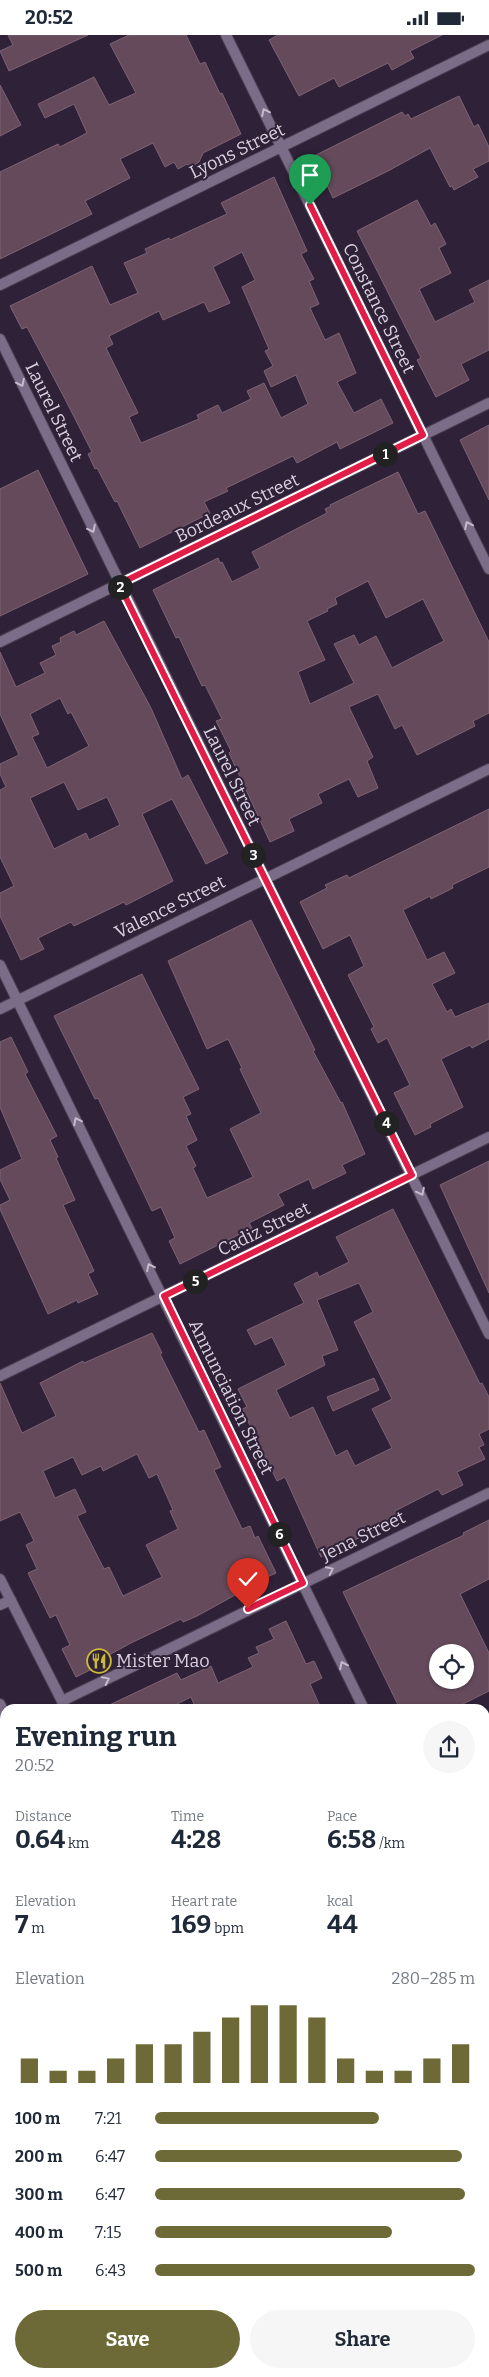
<!DOCTYPE html>
<html lang="en">
<head>
<meta charset="utf-8">
<style>
	body { margin:0; font-family:Bitter,serif; background:#f6f6f7; color:#1f2937; height:100vh; display:flex; flex-direction:column; font-size:19px; white-space:nowrap }
	* { box-sizing:border-box; margin:0 }
	p { font-size:16px; color:#747a83 }
	.icon { flex:none; width:28px; height:28px; fill:none; stroke:currentColor; stroke-width:2; stroke-linecap:round; stroke-linejoin:round }
	.map { position:relative; flex:1; overflow:hidden }
	.drawer { position:absolute; left:0px; top:1669px; width:490px; height:674px; display:flex; flex-direction:column; background:#fff; border-radius:15px 15px 0 0; box-shadow:0 1px 4px #0004 }
	.drawer>* { flex:none }
	.tools { position:absolute; left:429px; top:1609px; display:grid; gap:10px }
	.tools a { display:grid; place-items:center; width:45px; height:45px; border-radius:50%; background:#fff; box-shadow:0 1px 4px #0004; font-size:25px }
	.pin { position:absolute; display:grid; place-items:center; width:42px; height:42px; color:#fff; margin:-51px -21px; border-radius:50% 50% 50% 0; rotate:-45deg; box-shadow:0 0 5px #0007 }
	.pin .icon { rotate:45deg }
	.km { position:absolute; width:25px; height:25px; margin:-12px; border-radius:50%; background:#222; color:#fff; font-size:14px; line-height:25px; text-align:center }
	.round { display:grid; place-items:center; flex:none; width:52px; height:52px; border-radius:26px; background:#f6f6f7 }
	.summary { display:flex; align-items:center; justify-content:space-between; height:85px; padding:0 15px }
	h1 { font-size:28px; font-weight:700; line-height:38px }
	.stats { display:grid; grid-template-columns:repeat(3,1fr); gap:8px; height:85px; padding:5px 15px }
	.stats div { display:grid; align-content:center }
	.stats b { font-size:25px; font-weight:700 }
	.stats small { font-size:14px; font-weight:400 }
	.stats p { font-size:14px }
	.chart { height:140px; padding:10px 15px }
	.chart p { display:flex; justify-content:space-between }
	.chart svg { width:100%; height:90px; margin-top:5px; stroke:#6d6a37; stroke-width:6 }
	.primary-button { display:flex; gap:10px; margin-top:auto; padding:10px 15px }
	.primary-button a { flex:1; height:58px; border-radius:30px; background:#6d6a37; color:#fff; font-size:20px; font-weight:700; line-height:58px; text-align:center }
	.primary-button a+a { background:#f6f6f7; color:#1f2937 }
	ul { padding:0 15px; list-style:none; font-size:16px }
	li { display:grid; grid-template-columns:80px 60px 1fr; align-items:center; height:38px }
	li i { height:12px; border-radius:6px; background:#6d6a37 }
	.status { display:flex; justify-content:space-between; align-items:center; height:35px; padding:0 25px; background:#fff; direction:ltr }
	.status svg { height:14px; fill:currentColor }
	.map>svg:first-child { display:block }
	.building { fill:#644a5b; stroke:#7e6374; fill-rule:evenodd }
	.lines { fill:none; stroke-linecap:round; stroke-linejoin:round }
	.service-casing { stroke:#493e51; stroke-width:12 }
	.minor-casing { stroke:#493e51; stroke-width:12 }
	.tertiary-casing { stroke:#493e51; stroke-width:12 }
	.service { stroke:#7b6d87; stroke-width:10 }
	.minor { stroke:#7b6d87; stroke-width:10 }
	.tertiary { stroke:#7b6d87; stroke-width:10 }
	.rail { stroke:#a89fb0; stroke-width:4; stroke-dasharray:9 9; stroke-linecap:butt }
	.oneway { stroke:#c5bccd }
	.route-casing { stroke:#fff; stroke-width:10 }
	.route { stroke:#e11d48; stroke-width:6 }
	.labels { text-anchor:middle; dominant-baseline:central; stroke-width:4; stroke-linejoin:round; paint-order:stroke }
	.street-label { font-size:18px; fill:#d8d0df; stroke:#2f2238 }
	.poi-label { font-size:18px; fill:#d8d0df; stroke:#2f2238; text-anchor:start }
</style>
</head>
<body>
<div class="status"><b>20:52</b><svg viewBox="0 0 49 12"><path d="M0 12V9h3v3zM5 12V6h3v6zM10 12V3h3v9zM15 12V0h3v12zM26 1h20v11H26zM47 4h2v5h-2z"/></svg></div>
<div class="map">
<svg width="489" height="2342" viewBox="0 0 489 2342">
	<rect width="100%" height="100%" fill="#2f2238"/>
	<path class="building" d="M 8,0 L 88,0 L 9,36 L 0,16 L 13,10 Z
		M 129,0 L 186,0 L 200,29 L 205,27 L 220,59 L 222,58 L 241,99 L 203,118 L 199,127 L 191,132 L 187,129 L 178,134 L 174,127 L 165,132 L 153,108 L 120,124 L 130,143 L 85,166 L 92,179 L 0,224 L 0,137 L 58,109 L 60,112 L 87,98 L 74,69 L 45,83 L 38,69 L 94,42 L 109,70 L 136,58 L 110,9 Z
		M 278,0 L 442,0 L 410,16 L 414,23 L 392,35 L 388,28 L 339,52 L 334,43 L 299,61 L 269,5 Z
		M 0,50 L 21,90 L 0,101 Z
		M 459,61 L 474,92 L 478,89 L 489,112 L 489,126 L 473,134 L 478,142 L 454,155 L 452,151 L 450,152 L 430,113 L 388,136 L 333,163 L 325,146 L 322,148 L 310,123 L 402,77 L 405,81 L 408,79 L 411,84 Z
		M 274,142 L 307,216 L 301,219 L 314,244 L 309,246 L 319,269 L 310,273 L 325,305 L 339,298 L 356,338 L 337,347 L 354,378 L 381,364 L 393,388 L 340,414 L 337,407 L 297,428 L 293,421 L 226,453 L 228,456 L 204,467 L 210,478 L 140,513 L 117,466 L 115,467 L 97,433 L 95,434 L 88,419 L 92,417 L 65,364 L 27,292 L 22,294 L 10,271 L 92,231 L 110,270 L 138,258 L 124,228 L 147,218 L 145,214 L 169,203 L 170,205 L 227,179 L 221,168 ZM 242,217 L 255,245 L 242,252 L 269,314 L 265,316 L 273,331 L 264,336 L 271,352 L 296,340 L 308,369 L 281,383 L 264,348 L 247,356 L 251,364 L 222,378 L 218,370 L 197,380 L 199,384 L 141,408 L 129,382 L 138,378 L 106,313 L 113,309 L 109,301 L 159,276 L 163,285 L 204,267 L 209,277 L 230,268 L 213,232 Z
		M 417,165 L 431,191 L 435,188 L 446,209 L 439,213 L 451,238 L 419,254 L 435,287 L 475,267 L 469,255 L 489,245 L 489,315 L 461,329 L 469,345 L 436,362 L 417,325 L 421,323 L 357,196 Z
		M 489,390 L 489,465 L 460,405 Z
		M 38,435 L 88,539 L 0,581 L 0,454 Z
		M 398,437 L 418,479 L 425,476 L 489,607 L 489,678 L 473,686 L 475,691 L 417,720 L 402,690 L 395,694 L 378,659 L 349,672 L 373,722 L 367,726 L 378,753 L 358,762 L 349,744 L 318,759 L 322,768 L 289,784 L 294,796 L 270,807 L 229,718 L 231,716 L 216,686 L 222,684 L 205,650 L 202,651 L 179,602 L 176,603 L 153,555 L 218,523 L 220,528 L 222,527 L 232,547 L 260,533 L 252,517 L 327,478 L 325,474 L 331,471 L 330,470 ZM 368,546 L 386,583 L 423,564 L 444,606 L 392,633 L 376,601 L 359,610 L 354,600 L 334,609 L 354,648 L 310,669 L 298,637 L 325,625 L 307,586 L 328,576 L 327,574 L 337,569 L 335,563 Z
		M 104,586 L 151,673 L 182,744 L 188,740 L 228,818 L 206,829 L 172,764 L 142,779 L 173,846 L 126,870 L 124,867 L 74,891 L 71,887 L 38,903 L 44,914 L 21,925 L 0,881 L 0,858 L 14,851 L 0,822 L 0,755 L 6,752 L 0,739 L 0,729 L 19,720 L 0,679 L 0,617 L 16,652 L 45,638 L 40,628 L 56,620 L 52,611 L 61,607 L 60,603 L 74,596 L 76,600 ZM 60,663 L 68,679 L 71,677 L 89,711 L 47,733 L 32,702 L 39,699 L 30,679 ZM 64,747 L 78,775 L 107,762 L 120,790 L 89,805 L 86,798 L 54,814 L 30,763 Z
		M 489,774 L 489,832 L 452,850 L 453,853 L 431,864 L 430,861 L 403,875 L 427,925 L 444,917 L 455,938 L 432,949 L 447,977 L 451,974 L 455,982 L 489,968 L 489,1004 L 472,1013 L 470,1010 L 441,1024 L 463,1072 L 430,1089 L 431,1092 L 415,1100 L 394,1058 L 410,1050 L 387,1003 L 378,1008 L 371,994 L 374,992 L 348,940 L 364,931 L 350,900 L 323,914 L 300,867 L 327,853 L 325,850 L 347,840 L 349,843 Z
		M 251,885 L 315,1015 L 313,1016 L 341,1068 L 342,1067 L 365,1119 L 342,1130 L 346,1138 L 313,1154 L 309,1144 L 278,1159 L 284,1170 L 249,1188 L 252,1193 L 180,1229 L 169,1206 L 175,1203 L 161,1172 L 152,1176 L 98,1063 L 95,1064 L 54,981 L 142,939 L 199,1054 L 183,1062 L 191,1079 L 186,1081 L 197,1105 L 186,1111 L 196,1131 L 193,1133 L 207,1163 L 253,1142 L 230,1094 L 261,1078 L 240,1034 L 242,1033 L 228,1004 L 207,1014 L 168,926 Z
		M 11,1002 L 28,1037 L 25,1039 L 57,1101 L 50,1105 L 58,1122 L 56,1123 L 75,1165 L 63,1170 L 94,1236 L 88,1239 L 98,1259 L 78,1268 L 77,1265 L 48,1279 L 0,1174 L 0,1170 L 10,1165 L 0,1144 L 0,1135 L 22,1124 L 0,1072 L 0,1007 Z
		M 489,1126 L 489,1258 L 440,1150 Z
		M 393,1174 L 480,1349 L 482,1348 L 489,1362 L 489,1394 L 479,1399 L 484,1410 L 479,1412 L 485,1424 L 457,1437 L 463,1450 L 442,1460 L 438,1454 L 395,1476 L 398,1483 L 321,1522 L 285,1442 L 277,1446 L 242,1374 L 247,1372 L 238,1354 L 286,1330 L 272,1302 L 255,1310 L 247,1295 L 304,1268 L 294,1249 L 317,1237 L 319,1242 L 349,1227 L 336,1202 ZM 359,1248 L 373,1277 L 354,1287 L 392,1364 L 372,1374 L 392,1413 L 355,1431 L 347,1415 L 336,1421 L 313,1372 L 290,1383 L 276,1355 L 325,1330 L 322,1321 L 338,1315 L 317,1265 Z
		M 152,1298 L 162,1318 L 160,1319 L 199,1397 L 204,1395 L 221,1432 L 214,1435 L 242,1494 L 250,1491 L 255,1503 L 258,1501 L 276,1538 L 245,1552 L 246,1554 L 197,1581 L 183,1587 L 181,1584 L 131,1608 L 96,1627 L 98,1631 L 76,1642 L 62,1614 L 70,1610 L 56,1580 L 50,1583 L 28,1538 L 37,1534 L 26,1510 L 34,1506 L 20,1477 L 0,1486 L 0,1348 L 22,1398 L 56,1381 L 40,1348 L 83,1326 L 84,1328 ZM 137,1419 L 149,1443 L 157,1439 L 173,1475 L 170,1476 L 178,1494 L 146,1510 L 162,1542 L 123,1561 L 109,1532 L 104,1534 L 77,1481 L 86,1477 L 75,1454 L 55,1463 L 43,1436 L 73,1422 L 82,1440 L 101,1431 L 103,1436 Z
		M 374,1343 L 379,1355 L 333,1376 L 327,1362 Z
		M 489,1485 L 489,1544 L 460,1559 L 489,1618 L 489,1656 L 453,1674 L 400,1674 L 343,1557 L 464,1500 L 463,1498 ZM 438,1618 L 465,1618 L 465,1645 L 438,1645 Z
		M 286,1586 L 306,1629 L 314,1626 L 322,1643 L 310,1649 L 319,1669 L 308,1674 L 196,1674 L 191,1662 L 167,1674 L 101,1674 L 177,1638 L 181,1645 L 211,1631 L 218,1648 L 253,1632 L 248,1623 L 259,1618 L 256,1612 L 274,1604 L 269,1594 Z"/>
	<g class="lines">
		<g class="service-casing">
			<path id="service" d="M 0,1570 L 11,1565
				M 0,1669 L 5,1679
				M 0,1777 L 5,1787
				M 0,1842 L 5,1839
				M 0,1900 L 5,1910
				M 0,1995 L 5,1992
				M 0,2059 L 5,2057
				M 0,2150 L 5,2148
				M 0,2311 L 5,2319
				M 16,2338 L 19,2342"/>
		</g>
		<g class="minor-casing">
			<path id="minor" d="M 226,0 L 489,534
				M 0,250 L 489,10
				M 0,304 L 489,1299
				M 0,607 L 489,368
				M 0,930 L 364,1674
				M 0,974 L 489,734
				M 0,1341 L 489,1102
				M 62,1666 L 489,1458
				M 485,1919 L 489,1928
				M 485,2280 L 489,2278"/>
		</g>
		<g class="tertiary-casing">
			<path id="tertiary" d="M 0,1544 L 66,1674
				M 485,1828 L 489,1826
				M 485,1909 L 489,1907
				M 0,2066 L 5,2062
				M 0,2117 L 5,2120
				M 393,2338 L 395,2342"/>
		</g>
		<use href="#service" class="service"/>
		<use href="#minor" class="minor"/>
		<use href="#tertiary" class="tertiary"/>
		<path class="rail" d="M 0,2218 L 5,2226
			M 0,2240 L 5,2248
			M 54,2338 L 57,2342
			M 69,2338 L 71,2342"/>
	</g>
	<defs><path id="oneway-chevron" d="M-2-3.5L2.5 0L-2 3.5" fill="none" stroke-width="1.6" stroke-linecap="round" stroke-linejoin="round" transform="scale(1.25)"/></defs>
	<g class="oneway">
		<use href="#oneway-chevron" transform="translate(265 77) rotate(-116)"/>
		<use href="#oneway-chevron" transform="translate(21 348) rotate(64)"/>
		<use href="#oneway-chevron" transform="translate(468 490) rotate(-116)"/>
		<use href="#oneway-chevron" transform="translate(92 494) rotate(64)"/>
		<use href="#oneway-chevron" transform="translate(77 1086) rotate(-116)"/>
		<use href="#oneway-chevron" transform="translate(421 1157) rotate(64)"/>
		<use href="#oneway-chevron" transform="translate(150 1232) rotate(-116)"/>
		<use href="#oneway-chevron" transform="translate(330 1535) rotate(-26)"/>
		<use href="#oneway-chevron" transform="translate(343 1630) rotate(-116)"/>
		<use href="#oneway-chevron" transform="translate(106 1645) rotate(-26)"/>
	</g>
	<g class="lines">
		<g class="route-casing">
			<path id="route" d="M 248,1574 L 303,1548 L 164,1261 L 412,1140 L 119,549 L 423,400 L 310,170"/>
		</g>
		<use href="#route" class="route"/>
	</g>
	<defs>
		<g id="restaurant-ring" transform="scale(1.25)"><circle r="9.5" fill="#2f2238" stroke="#cdb938" stroke-width="1.5"/><path d="M-5-6h1v4h1v-4h1v4h1v-4h1v5L-1.5 .5V6h-2V.5L-5-1ZM5-6V6H3V1.5H1.5Q1.5-4 5-6Z" fill="#cdb938"/></g>
	</defs>
	<g fill-rule="evenodd">
		<use href="#restaurant-ring" x="99" y="1626"/>
	</g>
	<g class="labels">
		<g class="street-label">
			<text transform="translate(237 116) rotate(-26)">Lyons Street</text>
			<text transform="translate(379 273) rotate(64)">Constance Street</text>
			<text transform="translate(54 377) rotate(64)">Laurel Street</text>
			<text transform="translate(237 473) rotate(-26)">Bordeaux Street</text>
			<text transform="translate(232 741) rotate(64)">Laurel Street</text>
			<text transform="translate(170 872) rotate(-26)">Valence Street</text>
			<text transform="translate(264 1194) rotate(-26)">Cadiz Street</text>
			<text transform="translate(231 1362) rotate(64)">Annunciation Street</text>
			<text transform="translate(363 1501) rotate(-26)">Jena Street</text>
		</g>
		<g class="poi-label">
			<text x="116" y="1626">Mister Mao</text>
		</g>
	</g>
</svg>
<div class="tools">
<a><svg class="icon" aria-label="locate" viewBox="0 0 24 24"><circle cx="12" cy="12" r="6"/><path d="M12 2v4M12 18v4M2 12h4M18 12h4"/></svg></a>
</div>
<div class="pin" style="left:310px;top:170px;background:#1e9e55"><svg class="icon" aria-label="arrive" viewBox="0 0 24 24"><path d="M6 21V4h12l-3 4 3 4H6"/></svg></div>
<div class="pin" style="left:248px;top:1574px;background:#d93025"><svg class="icon" aria-label="check" viewBox="0 0 24 24"><path d="M5 12l5 5 9-10"/></svg></div>
<b class="km" style="left:385px;top:419px">1</b>
<b class="km" style="left:120px;top:552px">2</b>
<b class="km" style="left:253px;top:820px">3</b>
<b class="km" style="left:386px;top:1088px">4</b>
<b class="km" style="left:195px;top:1246px">5</b>
<b class="km" style="left:279px;top:1499px">6</b>
<section class="drawer">
<div class="summary"><div><h1>Evening run</h1><p>20:52</p></div><a class="round"><svg class="icon" aria-label="share" viewBox="0 0 24 24"><path d="M12 15V3M7 8l5-5 5 5M5 13v7h14v-7"/></svg></a></div>
<div class="stats">
<div><p>Distance</p><b>0.64<small> km</small></b></div>
<div><p>Time</p><b>4:28</b></div>
<div><p>Pace</p><b>6:58<small> /km</small></b></div>
</div>
<div class="stats">
<div><p>Elevation</p><b>7<small> m</small></b></div>
<div><p>Heart rate</p><b>169<small> bpm</small></b></div>
<div><p>kcal</p><b>44</b></div>
</div>
<div class="chart"><p><span>Elevation</span>280–285 m</p>
<svg viewBox="0 0 160 44" preserveAspectRatio="none"><path d="M5 44V32M15 44V38M25 44V38M35 44V32M45 44V25M55 44V25M65 44V19M75 44V12M85 44V6M95 44V6M105 44V12M115 44V32M125 44V38M135 44V38M145 44V32M155 44V25"/></svg>
</div>
<ul>
<li><b>100 m</b>7:21<i style="width:70%"></i></li>
<li><b>200 m</b>6:47<i style="width:96%"></i></li>
<li><b>300 m</b>6:47<i style="width:97%"></i></li>
<li><b>400 m</b>7:15<i style="width:74%"></i></li>
<li><b>500 m</b>6:43<i style="width:100%"></i></li>
</ul>
<div class="primary-button"><a>Save</a><a>Share</a></div>
</section>
</div>
</body>
</html>
